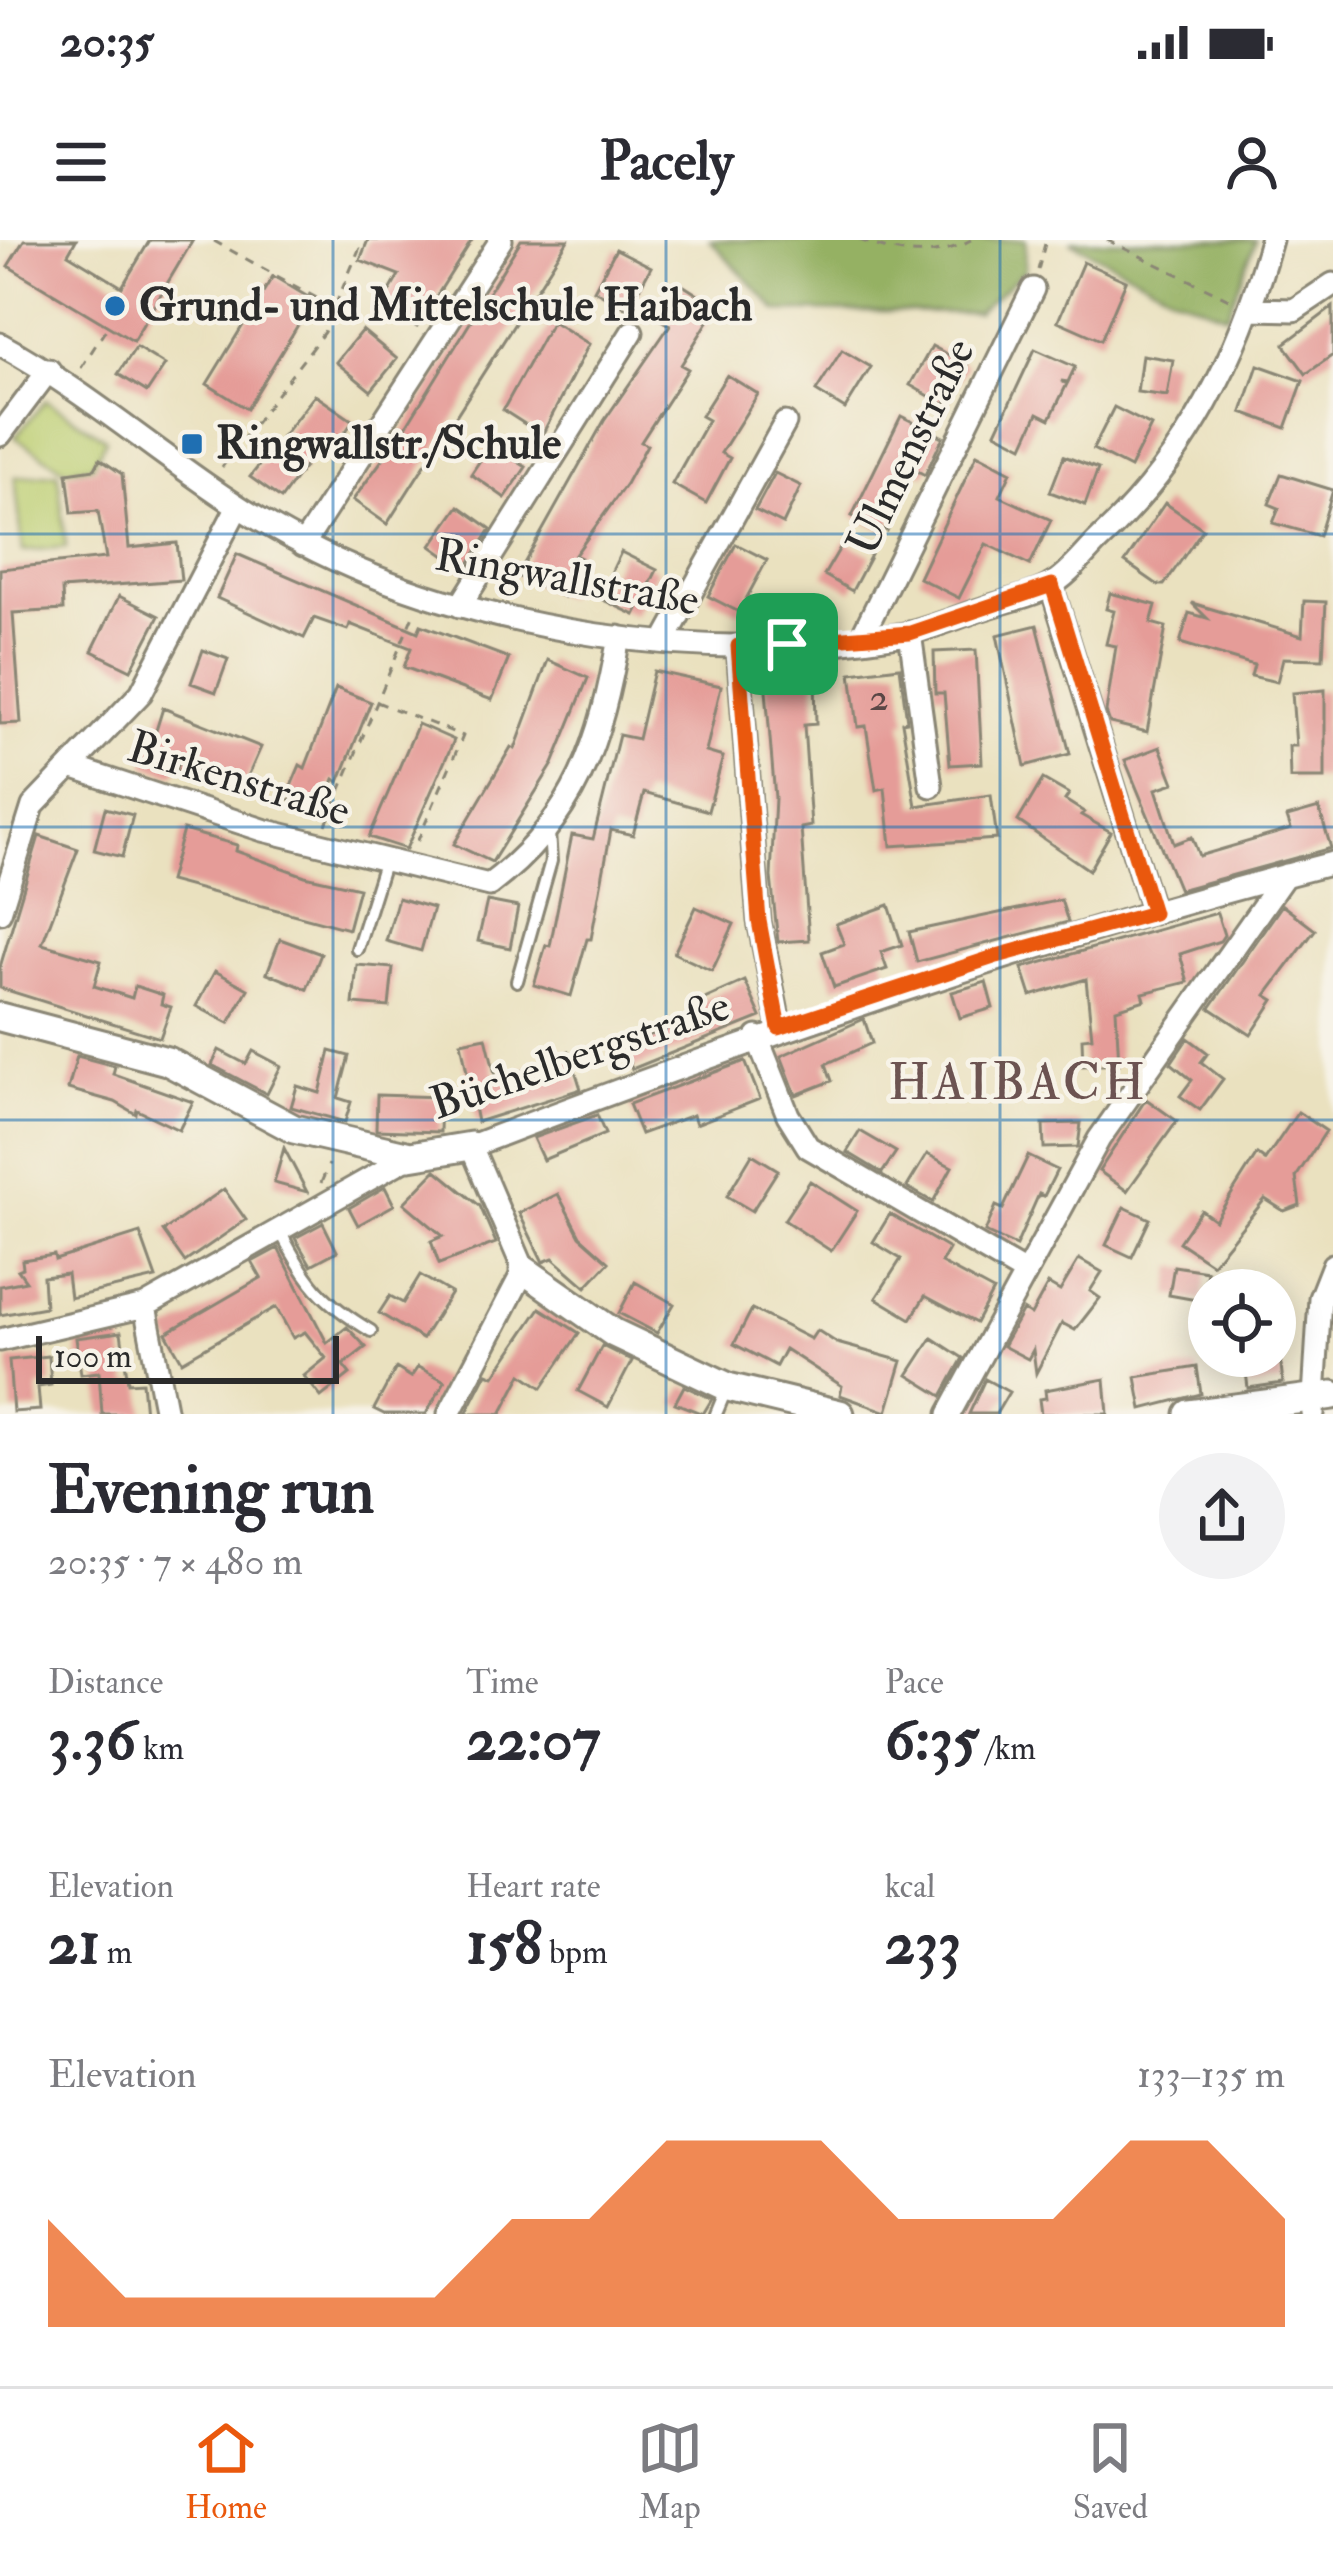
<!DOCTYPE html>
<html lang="en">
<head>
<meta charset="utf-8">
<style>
	body { margin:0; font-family:"IM FELL Double Pica",serif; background:#f2f2f3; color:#2b2b33; height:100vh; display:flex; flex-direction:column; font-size:45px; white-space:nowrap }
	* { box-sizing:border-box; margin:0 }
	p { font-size:39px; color:#7c7c81 }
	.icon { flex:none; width:66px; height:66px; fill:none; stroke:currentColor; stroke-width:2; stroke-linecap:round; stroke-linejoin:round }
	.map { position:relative; height:1174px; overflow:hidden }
	.panel { display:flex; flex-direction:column; background:#fff; flex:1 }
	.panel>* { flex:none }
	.controls { position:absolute; left:1188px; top:1029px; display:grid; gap:24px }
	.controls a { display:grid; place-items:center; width:108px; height:108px; border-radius:50%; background:#fff; box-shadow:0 6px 30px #0003; font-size:60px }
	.scale { position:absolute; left:36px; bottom:30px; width:303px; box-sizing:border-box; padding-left:12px; border:6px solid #2b2b2b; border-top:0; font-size:33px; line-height:42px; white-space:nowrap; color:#2b2b2b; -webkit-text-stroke:9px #f7f3e8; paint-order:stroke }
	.pin { position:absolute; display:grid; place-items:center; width:102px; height:102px; color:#fff; margin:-51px; border-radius:24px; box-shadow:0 6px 18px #0006 }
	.round { display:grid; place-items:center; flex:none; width:126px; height:126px; border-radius:63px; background:#f2f2f3 }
	.headline { display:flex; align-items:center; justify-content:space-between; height:204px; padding:0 48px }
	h1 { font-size:66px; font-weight:700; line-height:90px }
	.figures { display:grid; grid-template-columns:repeat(3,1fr); gap:18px; height:204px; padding:12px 48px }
	.figures div { display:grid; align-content:center }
	.figures b { font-size:60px; font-weight:700 }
	.figures small { font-size:33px; font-weight:400 }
	.figures p { font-size:33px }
	.chart { height:336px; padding:24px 48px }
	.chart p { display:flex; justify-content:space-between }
	.chart svg { width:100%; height:216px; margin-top:12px; fill:#ea580c; opacity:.7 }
	.status { display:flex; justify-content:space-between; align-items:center; height:84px; padding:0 60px; background:#fff; direction:ltr }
	.status svg { height:33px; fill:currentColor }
	header { display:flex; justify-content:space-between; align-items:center; height:156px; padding:0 48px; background:#fff; font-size:54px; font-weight:700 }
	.tab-bar { display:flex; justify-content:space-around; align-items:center; height:168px; border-top:3px solid #e1e1e2; background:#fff; font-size:33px; color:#7c7c81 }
	.tab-bar a { display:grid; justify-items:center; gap:6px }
	.tab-bar .current { color:#ea580c }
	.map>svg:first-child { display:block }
	.green { fill:#bcce71; stroke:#747c4e; stroke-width:3 }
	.forest { fill:#95b163; stroke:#606e47; stroke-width:3 }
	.building { fill:#e59c98 }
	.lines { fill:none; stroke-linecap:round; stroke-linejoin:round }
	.service-casing { stroke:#8a8675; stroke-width:16 }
	.minor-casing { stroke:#8a8675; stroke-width:27 }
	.tertiary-casing { stroke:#8a8675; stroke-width:33 }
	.path { stroke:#8a8675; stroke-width:3; stroke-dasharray:9 9; stroke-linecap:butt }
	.service { stroke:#fff; stroke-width:10 }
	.minor { stroke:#fff; stroke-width:21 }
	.tertiary { stroke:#fff; stroke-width:27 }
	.route-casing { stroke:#fff; stroke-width:24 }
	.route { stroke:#ea580c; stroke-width:15 }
	.grid { fill:none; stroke:#1f6fb2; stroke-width:3; stroke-opacity:0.55 }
	.poi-dot { fill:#1f6fb2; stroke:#f7f3e8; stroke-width:4.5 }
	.labels { text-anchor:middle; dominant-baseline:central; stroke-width:9; stroke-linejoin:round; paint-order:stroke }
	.number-label { font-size:39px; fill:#5a4746 }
	.poi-label { font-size:45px; font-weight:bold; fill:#2b2b2b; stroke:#f7f3e8; text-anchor:start }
	.street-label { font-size:45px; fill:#2b2b2b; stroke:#f7f3e8 }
	.quarter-label { font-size:51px; letter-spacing:3px; fill:#6c5351; stroke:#f7f3e8 }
</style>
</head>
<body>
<div class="status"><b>20:35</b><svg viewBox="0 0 49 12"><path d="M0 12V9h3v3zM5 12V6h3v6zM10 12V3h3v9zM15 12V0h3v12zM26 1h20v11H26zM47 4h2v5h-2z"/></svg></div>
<header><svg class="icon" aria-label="menu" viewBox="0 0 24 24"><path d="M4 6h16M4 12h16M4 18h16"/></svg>Pacely<svg class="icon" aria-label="person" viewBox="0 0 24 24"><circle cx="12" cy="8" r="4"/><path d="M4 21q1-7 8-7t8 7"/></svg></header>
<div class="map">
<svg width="1333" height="1174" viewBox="0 0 1333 1174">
	<rect width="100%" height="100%" fill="#f7f3e8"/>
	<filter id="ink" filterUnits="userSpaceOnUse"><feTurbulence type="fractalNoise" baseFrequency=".00833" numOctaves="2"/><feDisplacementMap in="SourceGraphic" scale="24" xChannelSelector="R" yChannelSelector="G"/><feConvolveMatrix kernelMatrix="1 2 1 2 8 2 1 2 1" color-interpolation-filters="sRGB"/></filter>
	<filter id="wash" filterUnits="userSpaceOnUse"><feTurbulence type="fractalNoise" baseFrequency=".004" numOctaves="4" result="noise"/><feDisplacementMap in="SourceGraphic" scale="48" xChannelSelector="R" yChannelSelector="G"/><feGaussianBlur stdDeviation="2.7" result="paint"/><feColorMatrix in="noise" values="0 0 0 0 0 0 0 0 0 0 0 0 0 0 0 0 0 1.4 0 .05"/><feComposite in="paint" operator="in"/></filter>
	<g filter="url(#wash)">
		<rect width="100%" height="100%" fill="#eae1bf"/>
		<path class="green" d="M 46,160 L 106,199 L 92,226 L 64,229 L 15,197 Z
			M 58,233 L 66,307 L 23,311 L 15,237 Z"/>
		<path class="forest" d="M 710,0 L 1026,0 L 1025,30 L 977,73 L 777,71 Z
			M 1256,0 L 1227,75 L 1173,55 L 1070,1 Z"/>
		<g id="blocks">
			<path class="building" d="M 24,0 L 76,0 L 68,14 L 122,47 L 150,0 L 193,0 L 133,101 L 8,26 Z
				M 368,0 L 472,0 L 417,87 L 381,67 L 399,35 L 360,20 Z
				M 521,0 L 568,0 L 387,284 L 353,260 L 402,193 Z
				M 616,9 L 651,27 L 628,69 L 594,50 Z
				M 1083,22 L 1126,41 L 1101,100 L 1058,81 Z
				M 273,36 L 313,60 L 247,169 L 207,144 Z
				M 681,44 L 717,67 L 681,125 L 688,129 L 641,202 L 647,205 L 626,244 L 575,315 L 581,318 L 564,357 L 517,336 L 604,181 L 670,85 L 660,79 Z
				M 1333,67 L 1333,115 L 1306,134 L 1284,104 Z
				M 552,81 L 589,104 L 542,195 L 503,170 Z
				M 362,90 L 397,119 L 371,151 L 336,122 Z
				M 932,106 L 967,125 L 945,165 L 910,145 Z
				M 136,107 L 165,125 L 147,152 L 118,134 Z
				M 1035,109 L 1075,127 L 1068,142 L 1061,141 L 1067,144 L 1050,179 L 1038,173 L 1023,206 L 996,192 Z
				M 842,110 L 871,127 L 845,169 L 816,151 Z
				M 1142,115 L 1173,120 L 1167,156 L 1137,152 Z
				M 1258,125 L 1303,141 L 1286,188 L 1242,172 Z
				M 727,135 L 758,154 L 721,213 L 730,218 L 706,263 L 672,244 L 708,180 L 701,176 Z
				M 315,155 L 353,181 L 330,214 L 319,206 L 281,259 L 250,237 Z
				M 1114,167 L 1151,186 L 1130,228 L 1093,209 Z
				M 901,176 L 943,197 L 925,235 L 914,229 L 887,291 L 852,276 Z
				M 491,204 L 526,227 L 505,258 L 471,234 Z
				M 977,214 L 1011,232 L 1000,256 L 1051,280 L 1030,325 L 986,304 L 959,358 L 919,338 Z
				M 1064,216 L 1098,229 L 1085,265 L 1050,252 Z
				M 100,219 L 122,234 L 129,308 L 177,303 L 181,340 L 62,349 L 63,370 L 13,373 L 21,483 L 0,484 L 0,329 L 106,318 L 98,271 L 72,273 L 67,233 L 95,229 Z
				M 775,233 L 801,246 L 783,284 L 755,270 Z
				M 1281,234 L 1333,250 L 1319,296 L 1273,283 L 1279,268 L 1269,264 Z
				M 1165,263 L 1203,289 L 1164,345 L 1158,345 L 1125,322 Z
				M 459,266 L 491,289 L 465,330 L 431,306 Z
				M 844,301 L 871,315 L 852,351 L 824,335 Z
				M 736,304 L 767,320 L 739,372 L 708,356 Z
				M 621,312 L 657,330 L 635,375 L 599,358 Z
				M 237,314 L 418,392 L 421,385 L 509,418 L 492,460 L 404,427 L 411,408 L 350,384 L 348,390 L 314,378 L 304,398 L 217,358 Z
				M 1110,353 L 1156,365 L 1151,383 L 1166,387 L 1147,492 L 1110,483 L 1106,472 L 1116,406 L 1106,404 L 1114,371 L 1106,369 Z
				M 119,356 L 159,376 L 131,430 L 92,411 Z
				M 1304,361 L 1326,362 L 1323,419 L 1283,418 L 1277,442 L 1251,436 L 1254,425 L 1180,403 L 1189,373 L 1207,378 L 1192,363 L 1302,396 Z
				M 1037,385 L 1070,514 L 1025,526 L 997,395 Z
				M 203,410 L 228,419 L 216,452 L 191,443 Z
				M 976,410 L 982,523 L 950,525 L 944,453 L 935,453 L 934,412 Z
				M 548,420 L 588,438 L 553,524 L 492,622 L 454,604 L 511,507 L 515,509 Z
				M 900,427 L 907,481 L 902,482 L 916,566 L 991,555 L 997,599 L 891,606 L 885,548 L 876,550 L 866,486 L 858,487 L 851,433 Z
				M 654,431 L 721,446 L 706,512 L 723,517 L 708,571 L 644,553 L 633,595 L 611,590 L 591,699 L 587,699 L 571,756 L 534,745 L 546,705 L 550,706 L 572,595 L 593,599 L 619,495 L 638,499 Z
				M 815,436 L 816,484 L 804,485 L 811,586 L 801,588 L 809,700 L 778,702 L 771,637 L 775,558 L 765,438 Z
				M 336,448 L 371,462 L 339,542 L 334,539 L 320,572 L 286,558 L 300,525 L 305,528 Z
				M 1325,450 L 1325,538 L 1290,538 L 1289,506 L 1296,506 L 1292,453 Z
				M 163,468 L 261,507 L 242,550 L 179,522 L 175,535 L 145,526 Z
				M 418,484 L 454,500 L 406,609 L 369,597 Z
				M 1160,507 L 1174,543 L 1156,549 L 1174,604 L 1192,597 L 1199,616 L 1291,589 L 1287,577 L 1319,568 L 1331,608 L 1179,650 L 1125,520 Z
				M 1043,539 L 1069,554 L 1065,560 L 1084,572 L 1081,575 L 1111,592 L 1089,630 L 1018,581 Z
				M 105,568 L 133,575 L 122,617 L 94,610 Z
				M 183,590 L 237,605 L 236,611 L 305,636 L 359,648 L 348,689 L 169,641 Z
				M 39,596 L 78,609 L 42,704 L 101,721 L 94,746 L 132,758 L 135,746 L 163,755 L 161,764 L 171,767 L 160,798 L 0,748 L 0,727 Z
				M 398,658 L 433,668 L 421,711 L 386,701 Z
				M 1061,660 L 1068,682 L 917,722 L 909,692 Z
				M 487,661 L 518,667 L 510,708 L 478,701 Z
				M 889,665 L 902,705 L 881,712 L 887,729 L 834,747 L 822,712 L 844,704 L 836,684 Z
				M 1282,665 L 1315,690 L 1266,755 L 1274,760 L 1251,795 L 1210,768 Z
				M 696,667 L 734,684 L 712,731 L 674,713 Z
				M 1217,673 L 1224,695 L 1220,701 L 1180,714 L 1188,742 L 1143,753 L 1145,760 L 1116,769 L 1119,824 L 1083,826 L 1082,798 L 1092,797 L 1086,739 L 1031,756 L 1022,728 Z
				M 280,699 L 321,714 L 307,749 L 267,733 Z
				M 357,725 L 393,728 L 389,767 L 353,764 Z
				M 215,731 L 248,749 L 229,783 L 196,766 Z
				M 745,741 L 761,777 L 632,829 L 623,805 L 704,775 L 698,762 Z
				M 986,742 L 993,768 L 960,778 L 952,752 Z
				M 864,779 L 872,803 L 826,824 L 832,841 L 796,855 L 781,816 Z
				M 486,797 L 497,842 L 569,811 L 581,849 L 477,882 L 461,802 Z
				M 1188,798 L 1208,813 L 1201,822 L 1223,839 L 1200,870 L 1180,856 L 1192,840 L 1171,823 Z
				M 219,810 L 246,824 L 253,811 L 281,826 L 267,854 L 212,825 Z
				M 330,811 L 349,816 L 338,858 L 351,862 L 345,882 L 291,867 L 297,846 L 320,853 Z
				M 77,816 L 115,826 L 113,834 L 193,862 L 179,890 L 137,870 L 136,874 L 115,862 L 68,849 Z
				M 745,821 L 760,859 L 696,884 L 693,875 L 641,894 L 629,864 Z
				M 377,855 L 441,857 L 440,892 L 376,890 Z
				M 1146,859 L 1177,881 L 1127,951 L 1099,931 Z
				M 1298,872 L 1326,891 L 1296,937 L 1300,965 L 1284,971 L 1265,959 L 1212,1024 L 1179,1002 L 1201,970 L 1215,980 L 1257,914 L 1265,920 Z
				M 597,875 L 605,894 L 543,920 L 533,898 Z
				M 1081,883 L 1078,907 L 1044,908 L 1043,884 Z
				M 860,891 L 896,912 L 882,933 L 847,912 Z
				M 284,908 L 307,952 L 274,943 Z
				M 752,914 L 778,930 L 752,971 L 727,956 Z
				M 927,914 L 952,927 L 933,962 L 907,947 Z
				M 1028,916 L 1057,930 L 1044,956 L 1039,954 L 1016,1006 L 985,992 L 996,966 L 1003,969 Z
				M 436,930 L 480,966 L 496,1003 L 439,1024 L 431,1001 L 443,996 L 404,963 Z
				M 810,941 L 857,971 L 831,1011 L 784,980 Z
				M 385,947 L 394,965 L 358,985 L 349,968 Z
				M 224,949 L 246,980 L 185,1022 L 163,991 Z
				M 558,954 L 580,996 L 609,1022 L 586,1047 L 553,1018 L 543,1022 L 519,973 Z
				M 1124,967 L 1150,979 L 1132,1017 L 1106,1005 Z
				M 890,974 L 949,1009 L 941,1023 L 993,1051 L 976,1083 L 925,1056 L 911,1079 L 876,1058 L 901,1019 L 873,1002 Z
				M 323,983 L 337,1011 L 311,1025 L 295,998 Z
				M 140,993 L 156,1038 L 70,1058 L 67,1034 L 43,1037 L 45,1067 L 0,1075 L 0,1046 L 26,1041 L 18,1030 L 23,1028 L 22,1020 L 54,1015 L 55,1020 Z
				M 278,1008 L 327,1103 L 347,1087 L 366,1107 L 343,1125 L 350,1134 L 321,1157 L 304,1136 L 326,1118 L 305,1092 L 293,1098 L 276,1067 L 182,1121 L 166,1093 L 261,1038 L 252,1022 Z
				M 1079,1019 L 1102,1032 L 1090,1051 L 1100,1058 L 1075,1090 L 1062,1083 L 1036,1133 L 1033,1110 L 1028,1119 L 1003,1106 L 1023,1070 L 1031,1075 L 1048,1044 L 1060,1051 Z
				M 1174,1026 L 1207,1031 L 1202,1061 L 1169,1055 Z
				M 420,1035 L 451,1053 L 422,1099 L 379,1073 L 390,1056 L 403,1063 Z
				M 635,1042 L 674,1064 L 657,1093 L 619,1073 Z
				M 540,1068 L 579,1093 L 542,1148 L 522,1134 L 501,1174 L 466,1174 L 487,1133 L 494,1136 Z
				M 752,1069 L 811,1099 L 817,1090 L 837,1103 L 902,1121 L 887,1172 L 840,1155 L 842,1146 L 785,1109 L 776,1126 L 734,1104 Z
				M 121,1092 L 128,1143 L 142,1142 L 145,1174 L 102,1174 L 99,1132 L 81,1134 L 76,1098 Z
				M 932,1098 L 963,1118 L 942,1156 L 908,1135 Z
				M 602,1106 L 632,1121 L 608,1167 L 578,1151 Z
				M 49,1116 L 51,1145 L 38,1147 L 40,1170 L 13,1172 L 9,1120 Z
				M 1244,1116 L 1280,1116 L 1283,1143 L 1248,1148 Z
				M 418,1127 L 445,1141 L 426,1174 L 384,1174 L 374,1169 L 396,1128 L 411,1137 Z
				M 1197,1127 L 1201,1154 L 1142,1169 L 1136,1137 Z
				M 985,1139 L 1009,1152 L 996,1174 L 969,1174 Z
				M 1105,1139 L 1108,1174 L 1041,1174 L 1039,1159 L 1046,1158 L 1045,1150 Z
				M 684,1146 L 712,1159 L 703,1174 L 675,1163 Z"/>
		</g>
	</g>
	<g filter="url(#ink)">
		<use href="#blocks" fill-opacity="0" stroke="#8a8675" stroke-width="3"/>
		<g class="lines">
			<g class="service-casing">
				<path id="service" d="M 357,709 L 384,623
					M 517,741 L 551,621 L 549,593
					M 280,991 C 307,1043 321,1061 371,1091
					M 716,1174 L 726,1150"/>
			</g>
			<g class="minor-casing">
				<path id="minor" d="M 1252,69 L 1294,70 L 1333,44
					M 0,104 C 107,162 195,249 303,304 C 474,393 714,427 904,394 C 930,389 957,377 982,369 C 1003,361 1031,357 1051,345 C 1068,336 1083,316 1097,302 C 1187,219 1239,116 1271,0
					M 0,195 L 49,130
					M 303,305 L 501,0
					M 1051,345 L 1153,673
					M 460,366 L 632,92
					M 910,393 L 931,546
					M 665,400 L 785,183
					M 860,400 L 1033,49
					M 738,406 L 759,681 L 780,788
					M 71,527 L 263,590 L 489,645 C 576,580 601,501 619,397
					M 0,672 L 33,566 L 141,453 L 238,266
					M 757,797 L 788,875 L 808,907 L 1025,1033
					M 145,1066 L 166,1174
					M 0,1100 L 145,1066 L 410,916
					M 449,1174 L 524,1030 L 471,906 C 756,797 1037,699 1333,623
					M 949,1174 L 1099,899 L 1285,635
					M 1313,1174 L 1320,1058 L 1333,1025"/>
			</g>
			<g class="tertiary-casing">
				<path id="tertiary" d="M 0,777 L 167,821 L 294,889 L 410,916 L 471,906
					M 524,1030 L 614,1093 L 728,1147 L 840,1174
					M 1189,1174 L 1333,1155"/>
			</g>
			<path class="path" d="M 860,0 C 899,15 932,20 971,0
				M 1107,0 L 1229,59
				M 214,1 L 331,66
				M 1038,30 L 1046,0
				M 81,128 L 108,86
				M 222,227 L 324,92 L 363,0
				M 377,462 L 463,496 L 415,607
				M 326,585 L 414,373
				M 321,943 L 329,924"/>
			<use href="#service" class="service"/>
			<use href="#minor" class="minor"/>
			<use href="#tertiary" class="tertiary"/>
		</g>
	</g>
	<g class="lines" filter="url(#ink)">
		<g class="route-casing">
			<path id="route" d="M 1052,345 L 1153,673 L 997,716 L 779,788 L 759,681 L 738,406 L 910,393 Z"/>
		</g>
		<use href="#route" class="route"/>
	</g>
	<path class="grid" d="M 333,0 L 333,1174M 666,0 L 666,1174M 1000,0 L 1000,1174M 0,294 L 1333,294M 0,587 L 1333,587M 0,880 L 1333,880"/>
	<g class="poi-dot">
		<circle cx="115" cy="66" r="12"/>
		<rect x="180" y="192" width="24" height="24" rx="6"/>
	</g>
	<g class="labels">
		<g class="number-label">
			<text x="879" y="457">2</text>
		</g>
		<g class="poi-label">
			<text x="139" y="66">Grund- und Mittelschule Haibach</text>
			<text x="216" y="204">Ringwallstr./Schule</text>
		</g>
		<g class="street-label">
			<text transform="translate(911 207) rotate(-64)">Ulmenstraße</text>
			<text transform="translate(567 338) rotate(10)">Ringwallstraße</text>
			<text transform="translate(239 539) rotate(17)">Birkenstraße</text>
			<text transform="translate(580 815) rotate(-19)">Büchelbergstraße</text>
		</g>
		<g class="quarter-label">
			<text x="1018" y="843">HAIBACH</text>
		</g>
	</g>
</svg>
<div class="controls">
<a><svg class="icon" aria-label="locate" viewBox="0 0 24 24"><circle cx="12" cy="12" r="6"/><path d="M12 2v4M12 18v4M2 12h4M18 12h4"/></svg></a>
</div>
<div class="scale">100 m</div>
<div class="pin" style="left:787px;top:404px;background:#1e9e55"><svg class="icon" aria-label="arrive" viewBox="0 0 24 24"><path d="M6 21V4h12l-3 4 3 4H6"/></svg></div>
</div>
<section class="panel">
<div class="headline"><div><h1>Evening run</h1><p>20:35 · 7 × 480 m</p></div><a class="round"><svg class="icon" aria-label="share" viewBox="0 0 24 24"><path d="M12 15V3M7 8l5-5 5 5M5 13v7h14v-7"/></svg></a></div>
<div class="figures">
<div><p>Distance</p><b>3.36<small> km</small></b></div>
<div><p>Time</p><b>22:07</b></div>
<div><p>Pace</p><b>6:35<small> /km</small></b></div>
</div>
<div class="figures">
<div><p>Elevation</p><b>21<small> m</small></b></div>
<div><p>Heart rate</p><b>158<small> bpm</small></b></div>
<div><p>kcal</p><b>233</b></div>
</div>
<div class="chart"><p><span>Elevation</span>133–135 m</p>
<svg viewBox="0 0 160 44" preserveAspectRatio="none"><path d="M0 44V22L10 38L20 38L30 38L40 38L50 38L60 22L70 22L80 6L90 6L100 6L110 22L120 22L130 22L140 6L150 6L160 22V44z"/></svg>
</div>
</section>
<nav class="tab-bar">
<a class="current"><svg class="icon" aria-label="home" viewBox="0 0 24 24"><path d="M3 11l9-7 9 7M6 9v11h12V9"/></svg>Home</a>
<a><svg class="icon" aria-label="map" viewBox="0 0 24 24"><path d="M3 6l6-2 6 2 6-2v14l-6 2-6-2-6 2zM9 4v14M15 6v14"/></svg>Map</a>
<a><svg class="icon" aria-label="saved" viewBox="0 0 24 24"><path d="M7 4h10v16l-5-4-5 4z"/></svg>Saved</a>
</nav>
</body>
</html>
